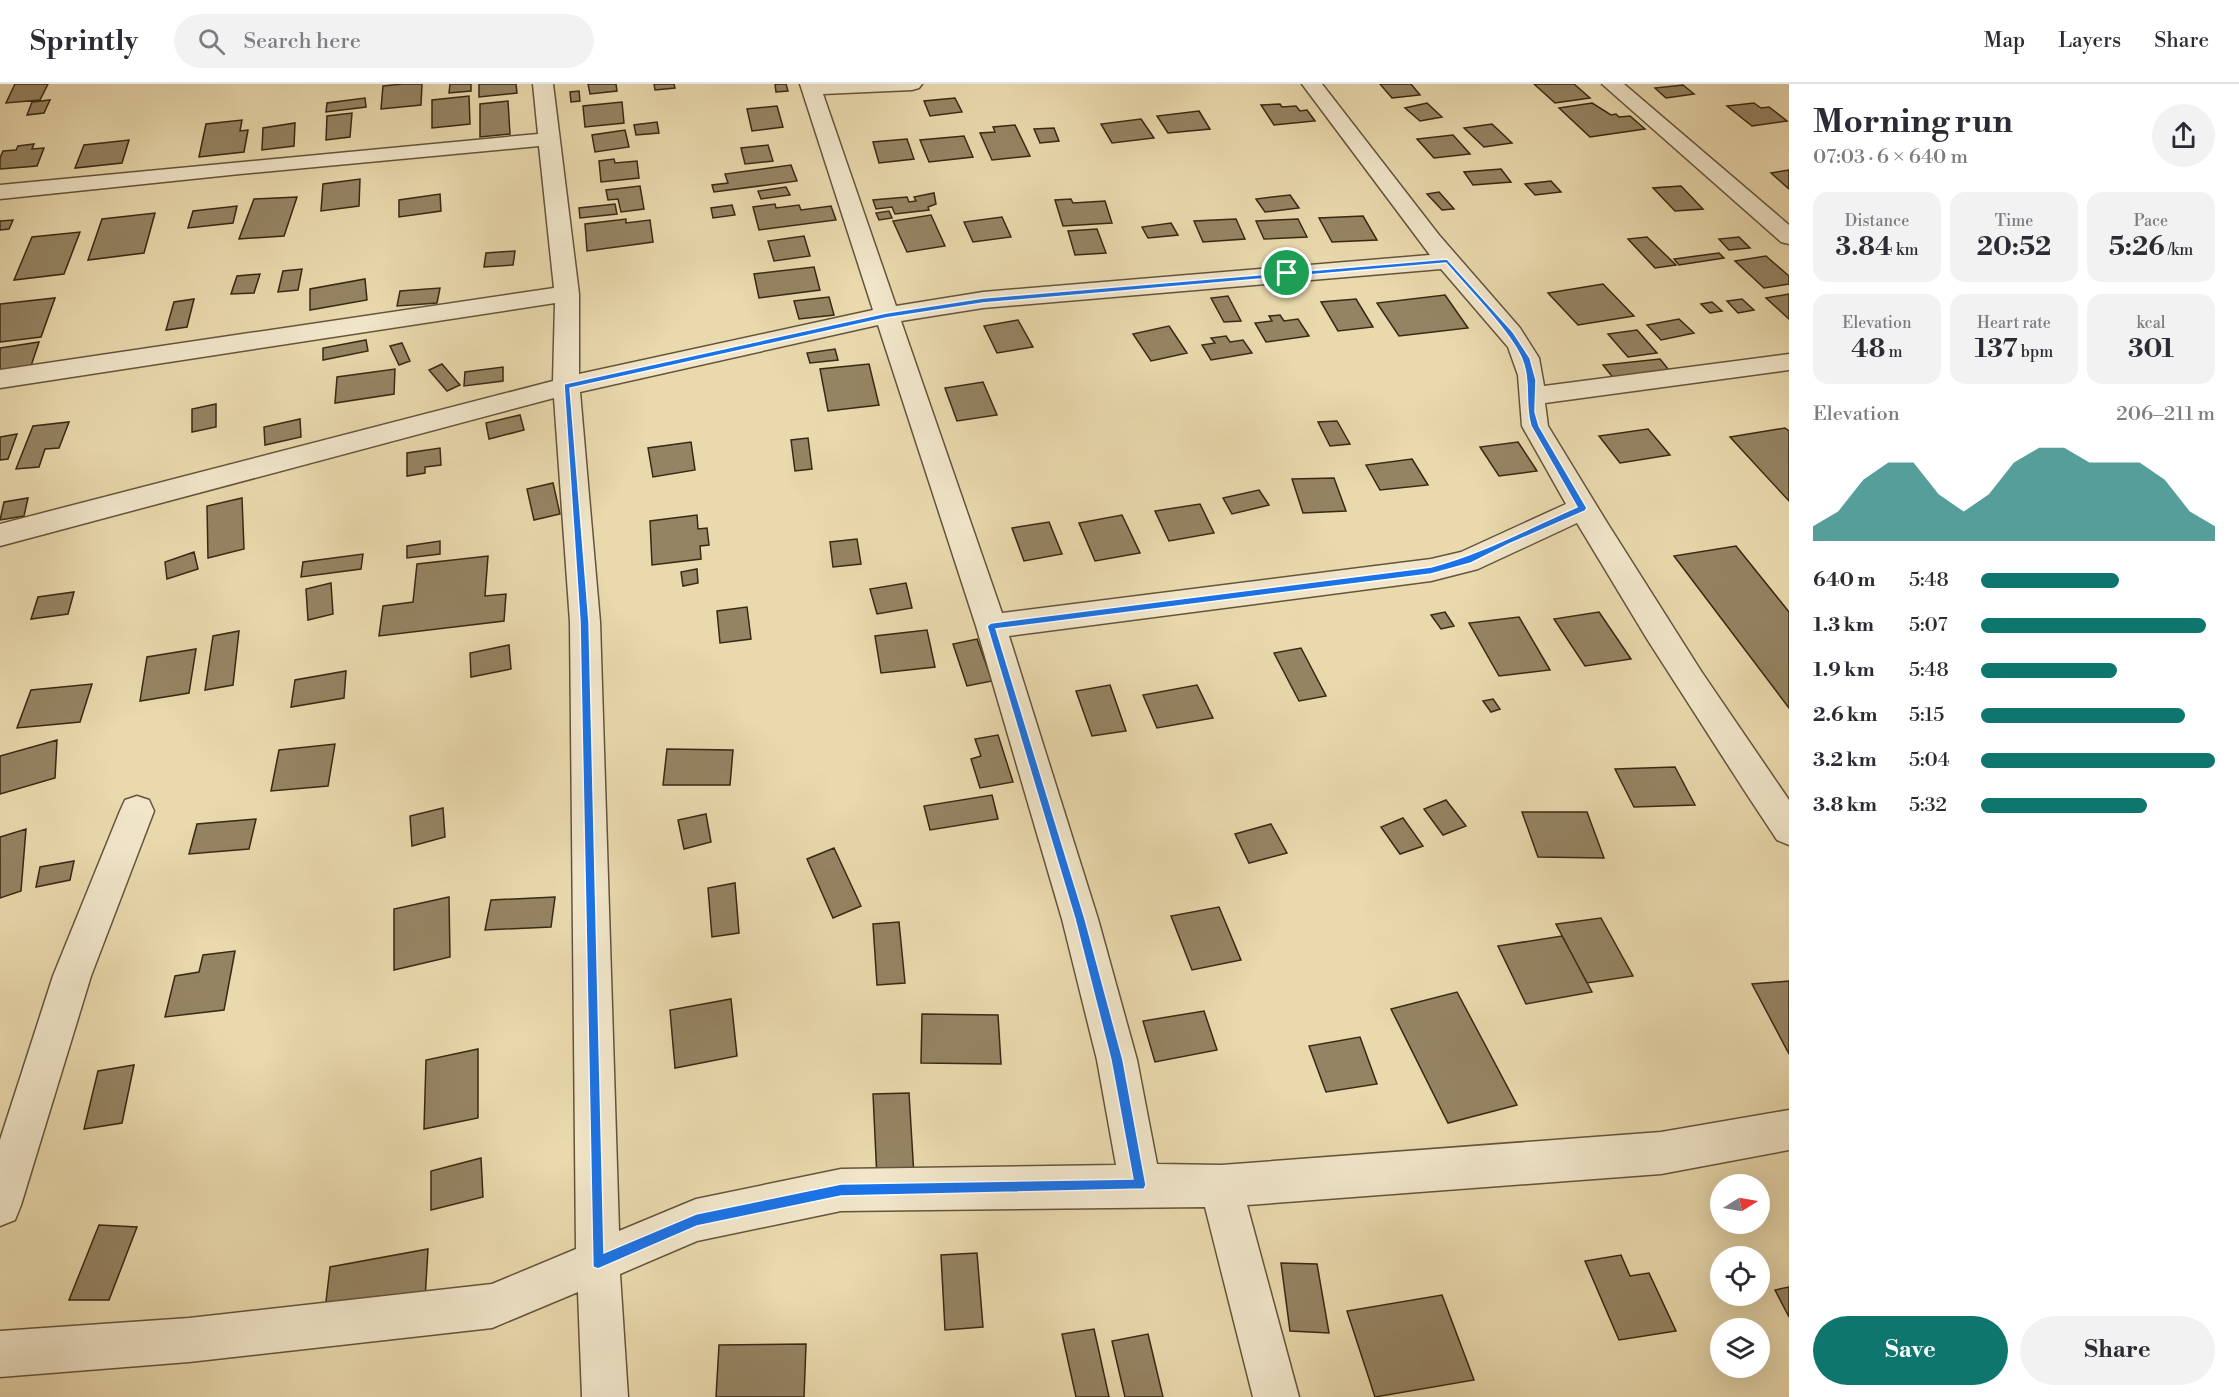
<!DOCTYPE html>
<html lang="en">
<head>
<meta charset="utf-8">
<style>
	body { margin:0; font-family:"Libre Bodoni",serif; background:#f2f2f3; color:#2b2b33; height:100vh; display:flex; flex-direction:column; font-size:22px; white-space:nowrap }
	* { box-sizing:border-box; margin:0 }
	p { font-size:20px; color:#7c7c81 }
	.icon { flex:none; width:33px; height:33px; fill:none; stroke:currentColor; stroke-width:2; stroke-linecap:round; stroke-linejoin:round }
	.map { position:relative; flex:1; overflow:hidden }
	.details { display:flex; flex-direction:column; background:#fff; width:450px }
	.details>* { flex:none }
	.needle { width:39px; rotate:79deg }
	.tools { position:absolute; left:1710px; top:1090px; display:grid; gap:12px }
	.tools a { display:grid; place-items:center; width:60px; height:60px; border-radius:50%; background:#fff; box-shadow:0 6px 24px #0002; font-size:30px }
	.pin { position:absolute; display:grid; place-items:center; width:51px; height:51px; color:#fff; margin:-26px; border:3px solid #fff; border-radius:50%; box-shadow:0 2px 6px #0007 }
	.round { display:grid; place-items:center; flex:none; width:63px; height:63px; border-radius:32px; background:#f2f2f3 }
	.head { display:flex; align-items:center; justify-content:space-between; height:102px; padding:0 24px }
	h1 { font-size:33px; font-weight:700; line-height:45px }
	.figures { display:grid; grid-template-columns:repeat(3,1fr); gap:9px; height:102px; padding:6px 24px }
	.figures div { display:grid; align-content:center; border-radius:15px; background:#f2f2f3; text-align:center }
	.figures b { font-size:26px; font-weight:700 }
	.figures small { font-size:16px; font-weight:400 }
	.figures p { font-size:16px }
	.chart { height:168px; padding:12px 24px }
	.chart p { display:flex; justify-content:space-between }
	.chart svg { width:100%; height:108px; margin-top:6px; fill:#0f766e; opacity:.7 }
	.cta { display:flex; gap:12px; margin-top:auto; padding:12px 24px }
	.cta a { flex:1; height:69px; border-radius:36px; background:#0f766e; color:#fff; font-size:24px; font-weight:700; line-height:69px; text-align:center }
	.cta a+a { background:#f2f2f3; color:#2b2b33 }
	ul { padding:0 24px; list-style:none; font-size:20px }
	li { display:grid; grid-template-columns:96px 72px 1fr; align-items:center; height:45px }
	li i { height:15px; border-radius:8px; background:#0f766e }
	header { display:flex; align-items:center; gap:36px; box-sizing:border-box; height:84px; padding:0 30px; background:#fff; border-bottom:2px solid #e1e1e2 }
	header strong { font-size:28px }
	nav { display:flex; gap:33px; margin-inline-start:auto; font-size:21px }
	.search { width:420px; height:54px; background:#f2f2f3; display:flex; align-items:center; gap:15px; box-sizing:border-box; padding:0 21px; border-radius:33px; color:#7c7c81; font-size:22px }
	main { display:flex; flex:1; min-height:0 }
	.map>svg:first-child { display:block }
	.building { fill:#958463; stroke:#392813; stroke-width:1.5 }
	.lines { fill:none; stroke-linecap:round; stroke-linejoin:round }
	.minor-casing { stroke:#65543a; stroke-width:3 }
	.minor { fill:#f1e6ca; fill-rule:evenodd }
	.route { fill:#1a73e8; stroke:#fff; stroke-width:1.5; fill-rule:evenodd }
</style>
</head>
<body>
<header>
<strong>Sprintly</strong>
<div class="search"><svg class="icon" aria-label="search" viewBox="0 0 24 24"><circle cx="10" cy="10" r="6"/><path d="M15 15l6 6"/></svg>Search here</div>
<nav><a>Map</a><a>Layers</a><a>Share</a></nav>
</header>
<main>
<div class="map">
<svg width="1789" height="1313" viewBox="0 0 1789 1313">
	<rect width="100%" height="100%" fill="#e9d9ad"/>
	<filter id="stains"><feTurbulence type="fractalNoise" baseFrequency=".00333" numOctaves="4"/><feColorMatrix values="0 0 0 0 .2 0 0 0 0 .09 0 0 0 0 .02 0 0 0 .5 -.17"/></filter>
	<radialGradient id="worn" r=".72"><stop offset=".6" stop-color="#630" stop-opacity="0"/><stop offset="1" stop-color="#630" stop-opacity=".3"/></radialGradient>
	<path class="building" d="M 15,0 L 48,0 L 40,16 L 6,19 Z
		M 403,0 L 422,0 L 421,21 L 381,25 L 383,2 Z
		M 450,0 L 471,0 L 471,7 L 449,9 Z
		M 479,0 L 516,0 L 517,9 L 479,13 Z
		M 588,0 L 616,0 L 617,7 L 590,10 Z
		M 654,0 L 674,0 L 675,4 L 655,6 Z
		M 775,0 L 786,0 L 788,7 L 776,8 Z
		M 1380,0 L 1411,0 L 1420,11 L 1392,14 Z
		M 1534,0 L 1574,0 L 1590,14 L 1555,19 Z
		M 1683,1 L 1694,10 L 1666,14 L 1655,4 Z
		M 579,7 L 580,17 L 571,18 L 570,8 Z
		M 469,12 L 470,40 L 432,44 L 432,16 Z
		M 365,14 L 366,23 L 326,28 L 327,19 Z
		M 955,14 L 962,28 L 930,32 L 924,17 Z
		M 50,16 L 44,29 L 27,31 L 32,18 Z
		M 508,17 L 510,50 L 480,53 L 480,20 Z
		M 622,18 L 624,39 L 585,43 L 583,22 Z
		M 1427,19 L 1442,33 L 1420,37 L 1405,24 Z
		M 1592,19 L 1611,31 L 1616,30 L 1619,33 L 1630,32 L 1645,45 L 1590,53 L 1559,24 Z
		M 1754,19 L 1761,24 L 1769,23 L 1787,37 L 1752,42 L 1727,22 Z
		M 1280,20 L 1282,23 L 1296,22 L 1300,27 L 1307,26 L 1315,37 L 1274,41 L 1261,21 Z
		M 777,22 L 783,43 L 752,47 L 747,25 Z
		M 1199,27 L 1210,45 L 1168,49 L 1157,32 Z
		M 352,29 L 350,53 L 326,56 L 327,32 Z
		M 1141,35 L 1154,54 L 1112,59 L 1101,40 Z
		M 242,36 L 240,47 L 248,46 L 244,68 L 199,73 L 206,40 Z
		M 657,38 L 659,49 L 636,51 L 634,41 Z
		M 295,39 L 294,62 L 262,66 L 263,44 Z
		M 1492,40 L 1512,59 L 1484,63 L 1464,44 Z
		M 1015,41 L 1030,72 L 992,76 L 980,49 L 995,48 L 993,43 Z
		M 1054,44 L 1059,57 L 1040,59 L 1034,45 Z
		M 625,46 L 629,63 L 595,68 L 592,51 Z
		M 1453,51 L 1470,70 L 1434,74 L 1417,55 Z
		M 964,52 L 973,73 L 929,78 L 920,56 Z
		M 907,55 L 914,75 L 879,79 L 873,58 Z
		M 129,56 L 122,79 L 75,84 L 84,61 Z
		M 34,60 L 32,65 L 44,64 L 37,82 L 0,85 L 0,74 L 3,67 L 16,66 L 18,62 Z
		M 768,61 L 773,77 L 745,80 L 741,64 Z
		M 614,75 L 615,79 L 637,77 L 639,94 L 601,98 L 599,77 Z
		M 791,81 L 797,97 L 714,108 L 712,101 L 728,99 L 725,90 Z
		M 1501,85 L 1511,98 L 1473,101 L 1464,88 Z
		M 1789,86 L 1789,105 L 1771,89 Z
		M 360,95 L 359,122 L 321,127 L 323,100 Z
		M 1551,97 L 1561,108 L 1535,111 L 1525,100 Z
		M 640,102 L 644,125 L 621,128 L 618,115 L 608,116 L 606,106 Z
		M 1681,102 L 1703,125 L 1675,127 L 1653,104 Z
		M 786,103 L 790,111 L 761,115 L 758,107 Z
		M 1439,108 L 1454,125 L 1442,126 L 1427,110 Z
		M 934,109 L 936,120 L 928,123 L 929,126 L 895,130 L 892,123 L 876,125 L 873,116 L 907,113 L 909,118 L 916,117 L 914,113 Z
		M 440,110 L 441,127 L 399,133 L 399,116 Z
		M 1290,111 L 1299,124 L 1265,128 L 1256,115 Z
		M 297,113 L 284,152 L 239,155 L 254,115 Z
		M 1071,115 L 1073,119 L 1105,117 L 1112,139 L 1063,142 L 1055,116 Z
		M 615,120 L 617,130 L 580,134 L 579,124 Z
		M 775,120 L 776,124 L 799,121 L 801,126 L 831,122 L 836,136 L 759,146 L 753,123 Z
		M 732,121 L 735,131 L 713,134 L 711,124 Z
		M 237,122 L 233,139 L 188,144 L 193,127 Z
		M 889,127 L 892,134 L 879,136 L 876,129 Z
		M 155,129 L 144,169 L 88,176 L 102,135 Z
		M 931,131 L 945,162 L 907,168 L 893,137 Z
		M 1363,132 L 1377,156 L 1332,158 L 1319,134 Z
		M 1002,133 L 1011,153 L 973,158 L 964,138 Z
		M 626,135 L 626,139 L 650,136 L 653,158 L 587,167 L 585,140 Z
		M 1236,135 L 1245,155 L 1203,158 L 1194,137 Z
		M 1298,135 L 1307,153 L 1264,155 L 1256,137 Z
		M 13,136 L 9,145 L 0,146 L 0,137 Z
		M 1171,139 L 1178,151 L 1148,154 L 1142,143 Z
		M 1097,145 L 1106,169 L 1075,171 L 1068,147 Z
		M 80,148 L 64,190 L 14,196 L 32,153 Z
		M 804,152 L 810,172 L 774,177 L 768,157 Z
		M 1647,153 L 1676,181 L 1655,184 L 1628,155 Z
		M 1739,153 L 1750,164 L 1729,166 L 1719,155 Z
		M 515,167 L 513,181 L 484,183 L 486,169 Z
		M 1719,169 L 1724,174 L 1679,181 L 1674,175 Z
		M 1766,172 L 1789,192 L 1789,200 L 1764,204 L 1735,177 Z
		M 814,183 L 820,206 L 759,214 L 754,190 Z
		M 302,185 L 298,206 L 278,208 L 283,187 Z
		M 260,190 L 254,209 L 231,210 L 237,192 Z
		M 365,195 L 367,216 L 310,226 L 310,205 Z
		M 1603,200 L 1634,232 L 1578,241 L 1548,209 Z
		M 440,204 L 437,219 L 397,222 L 400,207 Z
		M 1789,210 L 1789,235 L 1766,214 Z
		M 1445,211 L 1468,244 L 1399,252 L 1377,219 Z
		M 1228,212 L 1241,237 L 1224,238 L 1211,214 Z
		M 829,213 L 834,231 L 799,235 L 794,217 Z
		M 55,214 L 41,253 L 0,258 L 0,220 Z
		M 194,215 L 187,243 L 166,246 L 174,218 Z
		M 1356,215 L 1373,243 L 1338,247 L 1321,218 Z
		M 1742,215 L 1754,226 L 1738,229 L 1727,217 Z
		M 1712,218 L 1722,227 L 1710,229 L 1701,220 Z
		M 1280,231 L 1284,237 L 1298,235 L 1309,252 L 1266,258 L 1255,239 L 1272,237 L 1269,232 Z
		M 1679,235 L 1694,249 L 1661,256 L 1647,241 Z
		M 1018,236 L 1033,263 L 997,269 L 984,242 Z
		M 1169,242 L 1187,269 L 1151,277 L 1133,250 Z
		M 1637,246 L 1657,269 L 1628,273 L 1608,250 Z
		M 1226,252 L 1230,258 L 1243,256 L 1252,269 L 1211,276 L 1202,261 L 1215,259 L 1211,254 Z
		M 366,256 L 368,267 L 323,276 L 323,264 Z
		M 39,258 L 31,282 L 0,286 L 0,264 Z
		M 402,259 L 410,277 L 399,281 L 390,262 Z
		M 835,265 L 838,276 L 810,279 L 807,269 Z
		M 1660,275 L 1672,290 L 1615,296 L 1603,281 Z
		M 442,280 L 460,301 L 447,307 L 429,286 Z
		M 869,280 L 879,321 L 828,327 L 820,285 Z
		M 503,283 L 503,297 L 464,302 L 465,288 Z
		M 395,285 L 394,310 L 335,319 L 337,293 Z
		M 983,298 L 997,331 L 957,337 L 945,304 Z
		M 216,320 L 216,343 L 192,348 L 192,325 Z
		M 520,331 L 524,346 L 489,355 L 486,339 Z
		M 300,335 L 301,353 L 265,361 L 264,343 Z
		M 1337,337 L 1350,360 L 1330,362 L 1318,338 Z
		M 69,338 L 59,364 L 45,365 L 39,383 L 16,385 L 33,342 Z
		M 1785,344 L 1789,347 L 1789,417 L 1730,353 Z
		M 1648,345 L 1670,371 L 1620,379 L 1599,352 Z
		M 17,350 L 8,375 L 0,376 L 0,353 Z
		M 808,354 L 812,385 L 795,387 L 791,356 Z
		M 691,358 L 695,386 L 653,393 L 648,364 Z
		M 1518,358 L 1537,387 L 1499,392 L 1480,363 Z
		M 440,364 L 441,381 L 425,383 L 425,389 L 407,392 L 407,369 Z
		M 1412,375 L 1428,401 L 1380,406 L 1366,381 Z
		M 1334,394 L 1346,427 L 1303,429 L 1292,395 Z
		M 553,399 L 560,430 L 534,436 L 527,405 Z
		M 1259,406 L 1269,421 L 1232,430 L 1223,414 Z
		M 28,414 L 24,432 L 0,436 L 4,418 Z
		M 242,414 L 244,465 L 208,474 L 207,422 Z
		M 1200,420 L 1214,449 L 1169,457 L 1155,427 Z
		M 697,431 L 698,445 L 707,444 L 709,461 L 700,462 L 701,475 L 652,481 L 650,437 Z
		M 1122,431 L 1140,469 L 1095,477 L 1079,439 Z
		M 1049,438 L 1062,470 L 1024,477 L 1012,444 Z
		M 857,455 L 861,480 L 833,483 L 830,458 Z
		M 440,457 L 440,470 L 407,474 L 407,462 Z
		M 1736,462 L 1789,528 L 1789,624 L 1674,472 Z
		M 194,468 L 198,485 L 167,495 L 165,478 Z
		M 363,470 L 361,485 L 301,493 L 303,478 Z
		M 488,472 L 485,512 L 506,510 L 504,537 L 379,552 L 383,522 L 413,518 L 417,480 Z
		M 697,485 L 698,499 L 683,502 L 681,488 Z
		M 331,499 L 333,530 L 308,536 L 306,505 Z
		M 906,499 L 912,524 L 877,530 L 870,505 Z
		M 74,508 L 68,530 L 31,535 L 38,513 Z
		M 747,523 L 751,555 L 720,559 L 717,527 Z
		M 1445,528 L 1454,542 L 1441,545 L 1431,531 Z
		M 1599,528 L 1631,575 L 1585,582 L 1554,535 Z
		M 1519,533 L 1550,586 L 1499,592 L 1469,539 Z
		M 927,546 L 935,583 L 881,589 L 875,552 Z
		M 239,547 L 233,601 L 205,606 L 213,552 Z
		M 977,555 L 992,597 L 967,602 L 953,560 Z
		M 509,561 L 511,585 L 471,593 L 470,569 Z
		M 1301,564 L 1326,612 L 1299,617 L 1274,569 Z
		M 196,565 L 189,609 L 140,617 L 147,573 Z
		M 346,587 L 344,614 L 291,623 L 295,596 Z
		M 92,600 L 80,638 L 17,644 L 31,606 Z
		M 1110,601 L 1126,647 L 1092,652 L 1076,607 Z
		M 1197,601 L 1213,634 L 1157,644 L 1143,611 Z
		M 1493,615 L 1500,625 L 1491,628 L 1483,617 Z
		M 998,651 L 1013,698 L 980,704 L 971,675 L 981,672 L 975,655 Z
		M 57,656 L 55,694 L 0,710 L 0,672 Z
		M 335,660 L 328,702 L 271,707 L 279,666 Z
		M 667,665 L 733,666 L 730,701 L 663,701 Z
		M 1675,683 L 1695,721 L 1634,723 L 1615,685 Z
		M 992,711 L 998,735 L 930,746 L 924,722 Z
		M 1446,716 L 1466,742 L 1443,751 L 1424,725 Z
		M 443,724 L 445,753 L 412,762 L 410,732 Z
		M 1522,728 L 1587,728 L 1604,774 L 1538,773 Z
		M 706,730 L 711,758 L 684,765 L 678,736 Z
		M 1403,734 L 1423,762 L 1400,770 L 1381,743 Z
		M 256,735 L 249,765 L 189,770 L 197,740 Z
		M 1271,740 L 1287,769 L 1249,779 L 1235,750 Z
		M 26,745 L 21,807 L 0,814 L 0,753 Z
		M 834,764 L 861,822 L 833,834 L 807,775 Z
		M 74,777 L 70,796 L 36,803 L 40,783 Z
		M 735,799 L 739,849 L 712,853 L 708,804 Z
		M 449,813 L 450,873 L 394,886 L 394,825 Z
		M 555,813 L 551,843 L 485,846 L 491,816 Z
		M 1219,823 L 1241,876 L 1192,886 L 1171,832 Z
		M 1601,834 L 1633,892 L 1587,899 L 1556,840 Z
		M 899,838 L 905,899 L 877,901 L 873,840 Z
		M 1562,852 L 1592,908 L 1526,920 L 1498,862 Z
		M 235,867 L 224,926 L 165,933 L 175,892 L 199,888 L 203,871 Z
		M 1789,897 L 1789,970 L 1752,900 Z
		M 1457,908 L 1517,1021 L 1448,1039 L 1391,925 Z
		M 731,915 L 737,972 L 675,984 L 670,926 Z
		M 1204,927 L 1217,966 L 1155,978 L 1143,937 Z
		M 922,930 L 998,931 L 1001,980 L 921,979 Z
		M 1360,953 L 1377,1000 L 1326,1008 L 1309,962 Z
		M 478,965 L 478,1034 L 424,1045 L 426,976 Z
		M 134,981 L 122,1039 L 84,1045 L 98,987 Z
		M 909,1009 L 914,1092 L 877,1095 L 873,1010 Z
		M 481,1074 L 483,1113 L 431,1126 L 431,1087 Z
		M 99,1141 L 137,1143 L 109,1216 L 69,1216 Z
		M 428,1165 L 425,1216 L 324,1235 L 330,1183 Z
		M 977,1169 L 983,1243 L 945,1246 L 941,1171 Z
		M 1621,1171 L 1630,1192 L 1649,1189 L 1676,1247 L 1619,1256 L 1585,1177 Z
		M 1281,1179 L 1317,1180 L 1329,1249 L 1290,1247 Z
		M 1789,1203 L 1789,1233 L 1775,1206 Z
		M 1442,1211 L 1474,1296 L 1375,1313 L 1347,1227 Z
		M 1094,1245 L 1109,1313 L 1076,1313 L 1062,1250 Z
		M 1148,1250 L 1163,1313 L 1125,1313 L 1112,1257 Z
		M 806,1260 L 804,1313 L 716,1313 L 719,1261 Z"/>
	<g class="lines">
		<g class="minor-casing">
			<path id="minor" d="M 533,0 L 553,0 L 579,210 L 579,290 L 873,226 L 800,0 L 922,0 L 919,4 L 912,6 L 823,10 L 896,222 L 983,208 L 1430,171 L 1302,0 L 1322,0 L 1439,151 L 1520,244 L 1539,274 L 1544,302 L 1789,270 L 1789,286 L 1545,319 L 1548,342 L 1606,437 L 1701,587 L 1789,716 L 1789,761 L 1777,756 L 1744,706 L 1647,555 L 1577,439 L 1478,485 L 1431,497 L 1009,552 L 1098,835 L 1137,976 L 1157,1080 L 1221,1081 L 1661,1048 L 1789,1026 L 1789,1066 L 1661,1090 L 1247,1121 L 1299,1313 L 1253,1313 L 1205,1123 L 841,1127 L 697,1157 L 620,1190 L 628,1313 L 582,1313 L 578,1208 L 492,1244 L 189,1278 L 0,1293 L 0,1247 L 189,1234 L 492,1200 L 576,1165 L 570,538 L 554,314 L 0,462 L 0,440 L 553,297 L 555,219 L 0,304 L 0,286 L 554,204 L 539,62 L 240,90 L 0,115 L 0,101 L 538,50 ZM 1441,185 L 1508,263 L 1518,291 L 1522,342 L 1566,420 L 1461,468 L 1431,475 L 1002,529 L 901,237 L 983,224 ZM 878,241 L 976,542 L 1062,835 L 1097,976 L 1116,1081 L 841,1085 L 696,1115 L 619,1147 L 600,538 L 580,308 Z
				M 1602,0 L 1624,0 L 1789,141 L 1789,160 L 1781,158 Z
				M 137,712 L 149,716 L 154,727 L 91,892 L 21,1121 L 15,1136 L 0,1142 L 0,1056 L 53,892 L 120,727 L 125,716 Z"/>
		</g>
		<use href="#minor" class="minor"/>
	</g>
	<path class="route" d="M 1447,175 L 1513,248 L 1530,274 L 1536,296 L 1535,328 L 1539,342 L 1587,424 L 1585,427 L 1509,460 L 1471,479 L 1431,490 L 996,545 L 1085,835 L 1123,976 L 1146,1101 L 1144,1105 L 841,1112 L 697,1142 L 598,1185 L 593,1183 L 580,538 L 564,300 L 886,229 L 983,214 ZM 1446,179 C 1465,202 1515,252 1523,278 C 1531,299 1524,320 1531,342 L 1577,423 C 1529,444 1482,470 1431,483 L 991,539 L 987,542 L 1075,835 L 1111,976 L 1133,1095 L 841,1100 L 696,1130 L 604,1169 L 589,538 L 570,304 L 886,234 L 983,219 Z"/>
	<rect width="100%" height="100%" filter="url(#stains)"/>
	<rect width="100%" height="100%" fill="url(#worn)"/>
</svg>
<div class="tools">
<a><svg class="needle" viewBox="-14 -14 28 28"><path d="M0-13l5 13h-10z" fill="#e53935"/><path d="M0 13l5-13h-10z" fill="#7c7c81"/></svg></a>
<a><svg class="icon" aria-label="locate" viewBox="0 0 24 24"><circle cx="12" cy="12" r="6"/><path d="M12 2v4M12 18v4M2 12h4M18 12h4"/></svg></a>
<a><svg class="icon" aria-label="layers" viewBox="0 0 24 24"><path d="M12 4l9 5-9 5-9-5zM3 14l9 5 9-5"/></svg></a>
</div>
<div class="pin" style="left:1287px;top:189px;background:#1e9e55"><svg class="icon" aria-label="arrive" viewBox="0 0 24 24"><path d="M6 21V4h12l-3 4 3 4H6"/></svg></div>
</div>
<section class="details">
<div class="head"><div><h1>Morning run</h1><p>07:03 · 6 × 640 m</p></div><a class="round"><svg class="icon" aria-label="share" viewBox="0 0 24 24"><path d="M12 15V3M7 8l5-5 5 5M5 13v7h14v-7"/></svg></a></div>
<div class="figures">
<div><p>Distance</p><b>3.84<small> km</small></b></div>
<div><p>Time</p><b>20:52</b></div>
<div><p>Pace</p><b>5:26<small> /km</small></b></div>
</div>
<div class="figures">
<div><p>Elevation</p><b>48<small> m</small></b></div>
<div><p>Heart rate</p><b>137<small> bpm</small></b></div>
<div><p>kcal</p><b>301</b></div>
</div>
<div class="chart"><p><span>Elevation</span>206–211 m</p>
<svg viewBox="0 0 160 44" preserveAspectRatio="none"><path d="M0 44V38L10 32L20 19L30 12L40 12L50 25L60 32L70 25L80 12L90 6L100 6L110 12L120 12L130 12L140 19L150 32L160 38V44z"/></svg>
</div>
<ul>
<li><b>640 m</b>5:48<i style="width:59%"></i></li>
<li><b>1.3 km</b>5:07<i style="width:96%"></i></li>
<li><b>1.9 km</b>5:48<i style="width:58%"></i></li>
<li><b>2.6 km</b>5:15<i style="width:87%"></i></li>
<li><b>3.2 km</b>5:04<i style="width:100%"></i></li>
<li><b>3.8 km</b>5:32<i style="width:71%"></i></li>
</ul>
<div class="cta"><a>Save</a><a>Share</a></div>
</section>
</main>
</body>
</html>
